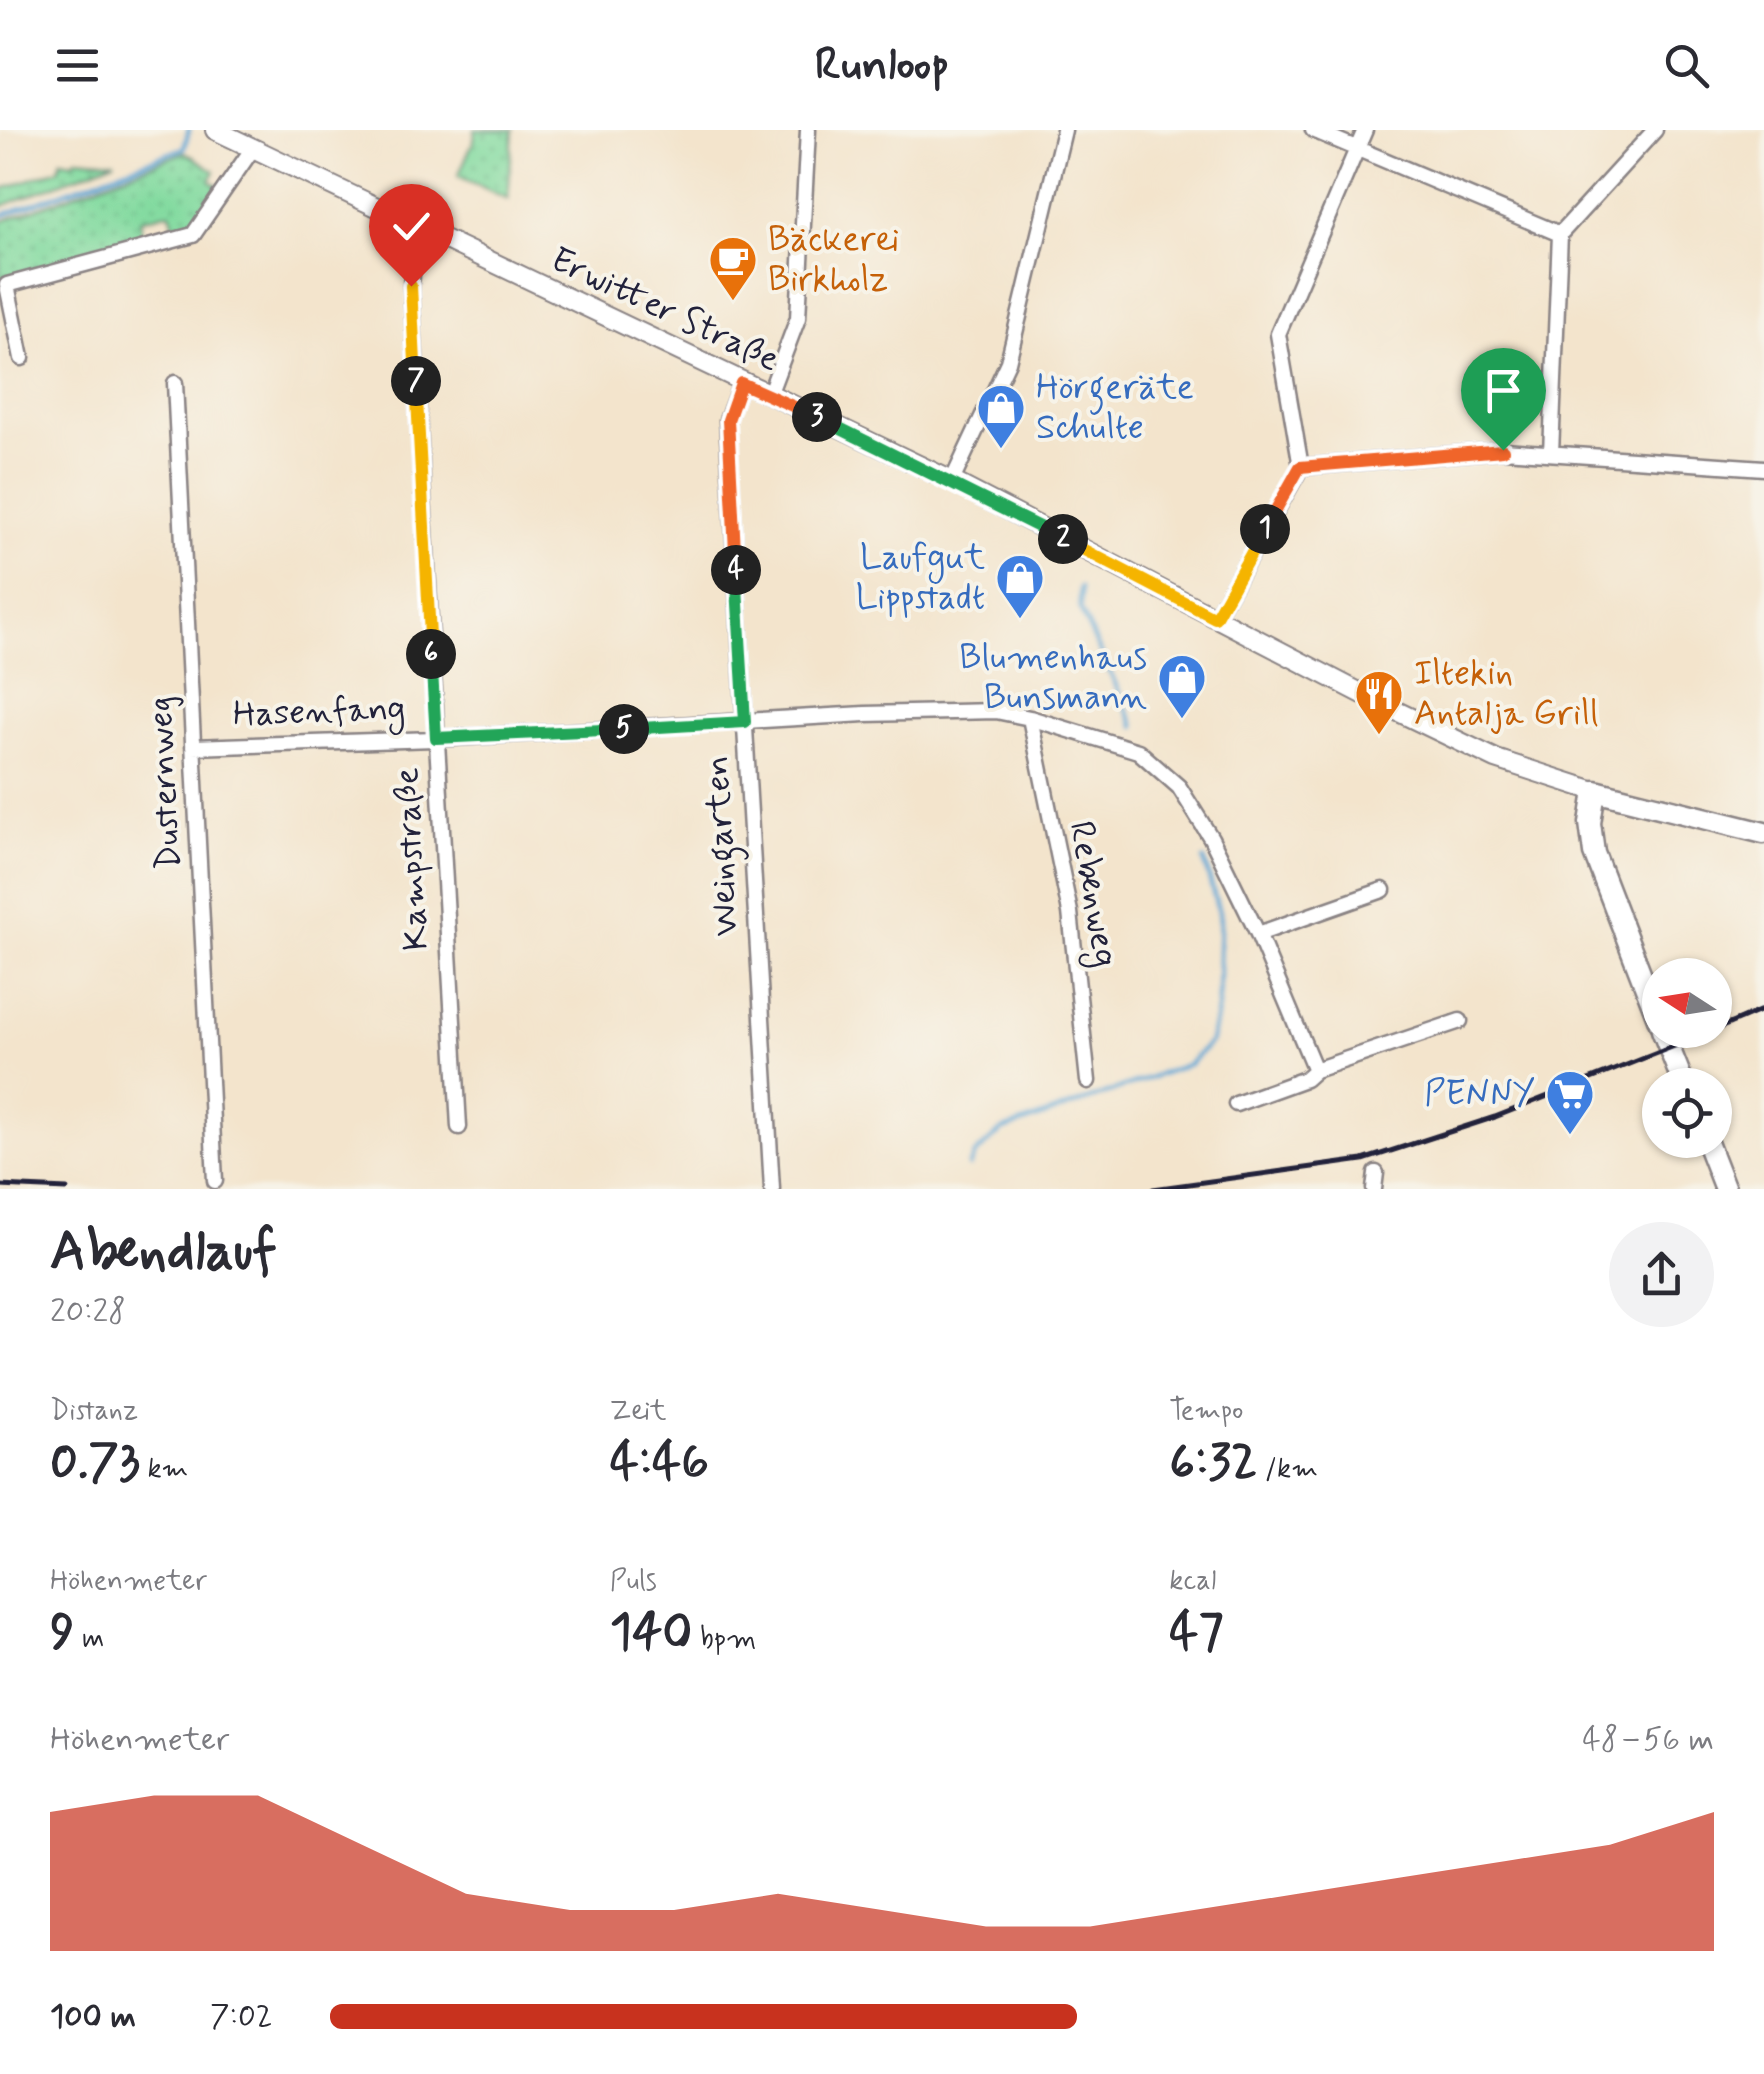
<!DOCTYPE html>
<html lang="de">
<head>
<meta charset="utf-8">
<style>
	body { margin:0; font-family:Mynerve,sans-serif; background:#f2f2f3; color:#2b2b33; height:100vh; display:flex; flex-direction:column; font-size:38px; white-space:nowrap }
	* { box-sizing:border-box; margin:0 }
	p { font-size:32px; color:#7c7c81 }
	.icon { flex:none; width:55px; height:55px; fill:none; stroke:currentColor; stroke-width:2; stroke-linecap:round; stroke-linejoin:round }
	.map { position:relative; height:1059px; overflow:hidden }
	.drawer { display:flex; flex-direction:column; background:#fff; flex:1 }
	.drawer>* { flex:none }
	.needle { width:65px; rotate:282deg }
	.controls { position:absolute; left:1642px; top:828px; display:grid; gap:20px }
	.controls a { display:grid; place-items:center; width:90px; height:90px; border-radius:50%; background:#fff; box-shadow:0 2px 8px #0004; font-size:50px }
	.pin { position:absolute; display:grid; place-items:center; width:85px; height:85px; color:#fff; margin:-102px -42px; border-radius:50% 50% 50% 0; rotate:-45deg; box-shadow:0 0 10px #0007 }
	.pin .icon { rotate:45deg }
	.km { position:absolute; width:50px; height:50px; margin:-25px; border-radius:50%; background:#222; color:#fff; font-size:28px; line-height:50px; text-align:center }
	.round { display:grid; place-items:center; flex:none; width:105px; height:105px; border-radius:52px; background:#f2f2f3 }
	.head { display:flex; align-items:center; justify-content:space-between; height:170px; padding:0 50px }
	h1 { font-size:55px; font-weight:800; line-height:75px }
	.stats { display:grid; grid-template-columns:repeat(3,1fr); gap:15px; height:170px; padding:10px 50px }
	.stats div { display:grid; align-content:center }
	.stats b { font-size:50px; font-weight:800 }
	.stats small { font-size:28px; font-weight:400 }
	.stats p { font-size:28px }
	.chart { height:280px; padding:20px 50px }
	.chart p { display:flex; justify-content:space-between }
	.chart svg { width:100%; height:180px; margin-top:10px; fill:#c8321e; opacity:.7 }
	ul { padding:0 50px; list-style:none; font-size:32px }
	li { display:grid; grid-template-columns:160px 120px 1fr; align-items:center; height:75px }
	li i { height:25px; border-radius:12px; background:#c8321e }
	header { display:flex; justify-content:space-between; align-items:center; height:130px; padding:0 50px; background:#fff; font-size:45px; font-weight:800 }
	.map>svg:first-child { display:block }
	.grass { fill:url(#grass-dots); stroke:#527e6d; stroke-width:2.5 }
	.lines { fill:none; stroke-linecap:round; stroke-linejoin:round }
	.stream { stroke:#5da6d4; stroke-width:5 }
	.minor-casing { stroke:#8a8384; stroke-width:19 }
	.tertiary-casing { stroke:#8a8384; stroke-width:22 }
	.secondary-casing { stroke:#8a8384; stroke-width:25 }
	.minor { stroke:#fff; stroke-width:14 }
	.tertiary { stroke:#fff; stroke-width:18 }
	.secondary { stroke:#fff; stroke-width:20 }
	.rail { stroke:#22223b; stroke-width:5 }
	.split-1-casing { stroke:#fff; stroke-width:20 }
	.split-2-casing { stroke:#fff; stroke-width:20 }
	.split-3-casing { stroke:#fff; stroke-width:20 }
	.split-4-casing { stroke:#fff; stroke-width:20 }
	.split-5-casing { stroke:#fff; stroke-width:20 }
	.split-6-casing { stroke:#fff; stroke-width:20 }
	.split-7-casing { stroke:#fff; stroke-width:20 }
	.split-8-casing { stroke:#fff; stroke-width:20 }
	.split-1 { stroke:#f0652b; stroke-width:12 }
	.split-2 { stroke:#f5b400; stroke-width:12 }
	.split-3 { stroke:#22a559; stroke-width:12 }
	.split-4 { stroke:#f0652b; stroke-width:12 }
	.split-5 { stroke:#22a559; stroke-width:12 }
	.split-6 { stroke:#22a559; stroke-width:12 }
	.split-7 { stroke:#f5b400; stroke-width:12 }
	.split-8 { stroke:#f5b400; stroke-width:12 }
	.labels { text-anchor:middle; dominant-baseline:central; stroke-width:8; stroke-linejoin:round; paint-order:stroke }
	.food-label { font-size:35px; fill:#c56008; stroke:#f7f3e8; text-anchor:start }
	.street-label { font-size:35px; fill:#22223b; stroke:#f7f3e8 }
	.shop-label { font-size:35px; fill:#366cbe; stroke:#f7f3e8; text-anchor:end }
</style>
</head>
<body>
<header><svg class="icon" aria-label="menu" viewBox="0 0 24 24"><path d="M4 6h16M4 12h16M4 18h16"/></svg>Runloop<svg class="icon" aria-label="search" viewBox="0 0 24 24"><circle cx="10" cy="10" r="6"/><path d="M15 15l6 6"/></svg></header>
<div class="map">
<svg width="1764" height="1059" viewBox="0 0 1764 1059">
	<defs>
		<pattern id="grass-dots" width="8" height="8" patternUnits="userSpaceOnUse" patternTransform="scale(2.5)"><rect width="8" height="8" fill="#81da9f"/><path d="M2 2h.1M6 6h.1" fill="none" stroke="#6fbb8a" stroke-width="1.8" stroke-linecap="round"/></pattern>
	</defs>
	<rect width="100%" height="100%" fill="#f7f3e8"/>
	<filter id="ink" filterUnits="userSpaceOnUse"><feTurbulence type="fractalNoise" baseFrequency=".01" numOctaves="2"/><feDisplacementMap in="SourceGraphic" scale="20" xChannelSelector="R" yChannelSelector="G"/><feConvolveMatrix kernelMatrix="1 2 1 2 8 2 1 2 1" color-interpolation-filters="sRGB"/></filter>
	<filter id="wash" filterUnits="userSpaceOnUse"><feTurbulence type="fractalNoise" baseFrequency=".0048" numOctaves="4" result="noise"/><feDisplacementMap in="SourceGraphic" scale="40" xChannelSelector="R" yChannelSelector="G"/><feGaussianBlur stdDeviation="2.25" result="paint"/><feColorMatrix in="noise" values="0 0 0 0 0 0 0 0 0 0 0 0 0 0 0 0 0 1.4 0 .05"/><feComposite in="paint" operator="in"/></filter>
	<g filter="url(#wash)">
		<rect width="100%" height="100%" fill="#f3e4cc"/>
		<path class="grass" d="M 475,0 L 513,0 L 508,69 L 458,46 L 474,10 Z
			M 185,22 L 215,41 L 210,51 L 219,56 L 190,95 L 175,98 L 170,82 L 140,90 L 143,106 L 0,150 L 0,92 Z
			M 76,28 L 115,31 L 0,77 L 0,60 L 59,39 L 61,30 L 74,32 Z"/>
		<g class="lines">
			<path class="stream" d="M 0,86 L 184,18 L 189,0
				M 1080,458 L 1080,479 L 1135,596
				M 969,1036 L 974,1026 L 1001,1001 L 1189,934 L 1211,911 L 1218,876 L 1220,787 L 1204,730"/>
		</g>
	</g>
	<g filter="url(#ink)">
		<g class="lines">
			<g class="minor-casing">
				<path id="minor" d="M 1313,0 L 1560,104
					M 420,100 L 415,113 L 411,156 L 459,997
					M 22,228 L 7,155 L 193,105 L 253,18
					M 175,253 L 215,1051
					M 741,253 L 727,290 L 772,1059
					M 769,265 L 798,188 L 808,0
					M 1551,323 L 1560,104 L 1655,0
					M 1301,337 L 1278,204 L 1365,0
					M 952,351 L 1008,232 L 1064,0
					M 1215,488 L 1301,337 L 1503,320 L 1764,338
					M 1030,588 L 1070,782 L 1088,951
					M 193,617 L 435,609 L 865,584 L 996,581 L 1030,588 L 1138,621 L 1179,657 L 1211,708 L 1258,804 L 1315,940 L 1460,891
					M 1258,804 L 1383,760
					M 1236,974 L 1305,949 L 1315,940
					M 1374,1059 L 1376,1043"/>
			</g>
			<g class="tertiary-casing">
				<path id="tertiary" d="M 215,0 L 952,351 L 1380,573 L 1496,629 L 1595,661"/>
			</g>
			<g class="secondary-casing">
				<path id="secondary" d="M 1660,894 L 1594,723 L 1590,693 L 1595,661 L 1764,703
					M 1662,900 L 1684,955
					M 1706,1010 L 1725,1059"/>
			</g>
			<use href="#minor" class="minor"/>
			<use href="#tertiary" class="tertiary"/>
			<use href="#secondary" class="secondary"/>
			<path class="rail" d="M 1715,900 L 1764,879
				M 0,1056 L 67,1059
				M 1153,1059 L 1363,1030 L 1495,987 L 1715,900"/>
		</g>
	</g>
	<g class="lines" filter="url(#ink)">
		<g class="split-1-casing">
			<path id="split-1" d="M 1265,399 L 1300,337 L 1503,320"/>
		</g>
		<g class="split-2-casing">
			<path id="split-2" d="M 1063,409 L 1215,488 L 1265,399"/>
		</g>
		<g class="split-3-casing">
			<path id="split-3" d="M 817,287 L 1063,409"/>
		</g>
		<g class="split-4-casing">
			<path id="split-4" d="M 736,440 L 728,290 L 741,253 L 817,287"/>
		</g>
		<g class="split-5-casing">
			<path id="split-5" d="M 624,599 L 745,592 L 736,440"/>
		</g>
		<g class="split-6-casing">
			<path id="split-6" d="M 431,524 L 436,608 L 624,599"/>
		</g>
		<g class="split-7-casing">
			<path id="split-7" d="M 416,251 L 431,524"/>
		</g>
		<g class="split-8-casing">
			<path id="split-8" d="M 411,156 L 416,251"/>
		</g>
		<use href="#split-1" class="split-1"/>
		<use href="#split-2" class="split-2"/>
		<use href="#split-3" class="split-3"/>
		<use href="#split-4" class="split-4"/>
		<use href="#split-5" class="split-5"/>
		<use href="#split-6" class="split-6"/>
		<use href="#split-7" class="split-7"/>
		<use href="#split-8" class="split-8"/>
	</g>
	<defs>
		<g id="cafe-pin" transform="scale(2.5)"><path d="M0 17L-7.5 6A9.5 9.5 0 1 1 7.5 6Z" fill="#e8710a" stroke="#f7f3e8"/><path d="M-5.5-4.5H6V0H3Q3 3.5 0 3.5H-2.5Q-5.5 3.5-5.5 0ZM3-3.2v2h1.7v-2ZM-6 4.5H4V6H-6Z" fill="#fff"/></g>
		<g id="shop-pin" transform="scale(2.5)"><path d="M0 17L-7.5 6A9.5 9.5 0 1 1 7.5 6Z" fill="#3f7fe0" stroke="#f7f3e8"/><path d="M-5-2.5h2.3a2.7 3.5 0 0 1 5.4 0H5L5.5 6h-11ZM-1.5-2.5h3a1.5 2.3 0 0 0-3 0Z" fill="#fff"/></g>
		<g id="restaurant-pin" transform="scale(2.5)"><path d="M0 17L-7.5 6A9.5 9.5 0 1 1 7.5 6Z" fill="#e8710a" stroke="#f7f3e8"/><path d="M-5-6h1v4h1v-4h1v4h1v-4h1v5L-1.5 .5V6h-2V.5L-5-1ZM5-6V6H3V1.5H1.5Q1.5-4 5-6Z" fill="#fff"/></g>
		<g id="supermarket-pin" transform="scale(2.5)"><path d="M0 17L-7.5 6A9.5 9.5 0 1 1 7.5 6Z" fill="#3f7fe0" stroke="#f7f3e8"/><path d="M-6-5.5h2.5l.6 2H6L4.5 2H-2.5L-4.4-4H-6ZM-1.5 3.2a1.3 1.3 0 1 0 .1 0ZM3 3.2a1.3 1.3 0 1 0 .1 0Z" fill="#fff"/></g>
	</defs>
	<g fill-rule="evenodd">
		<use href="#cafe-pin" x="733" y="130"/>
		<use href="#shop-pin" x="1001" y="278"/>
		<use href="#shop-pin" x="1020" y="448"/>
		<use href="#shop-pin" x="1182" y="548"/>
		<use href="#restaurant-pin" x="1379" y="564"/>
		<use href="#supermarket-pin" x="1570" y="964"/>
	</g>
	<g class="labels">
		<g class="food-label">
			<text x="768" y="110">Bäckerei<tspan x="768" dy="40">Birkholz</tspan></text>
			<text x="1414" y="544">Iltekin<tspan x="1414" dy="40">Antalja Grill</tspan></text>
		</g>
		<g class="street-label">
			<text transform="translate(665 180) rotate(25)">Erwitter Straße</text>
			<text transform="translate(319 582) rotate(-2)">Hasenfang</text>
			<text transform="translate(165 653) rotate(-93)">Dusternweg</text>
			<text transform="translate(722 716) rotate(-93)">Weingarten</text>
			<text transform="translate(412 729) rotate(-93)">Kampstraße</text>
			<text transform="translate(1093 764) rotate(80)">Rebenweg</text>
		</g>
		<g class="shop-label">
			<text x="1036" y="258" text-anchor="start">Hörgeräte<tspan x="1036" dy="40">Schulte</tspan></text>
			<text x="985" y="428">Laufgut<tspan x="985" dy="40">Lippstadt</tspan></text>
			<text x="1147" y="528">Blumenhaus<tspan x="1147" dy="40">Bunsmann</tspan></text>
			<text x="1535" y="964">PENNY</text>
		</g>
	</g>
</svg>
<div class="controls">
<a><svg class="needle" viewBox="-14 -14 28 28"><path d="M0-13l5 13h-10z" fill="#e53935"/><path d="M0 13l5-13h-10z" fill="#7c7c81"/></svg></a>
<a><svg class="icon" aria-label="locate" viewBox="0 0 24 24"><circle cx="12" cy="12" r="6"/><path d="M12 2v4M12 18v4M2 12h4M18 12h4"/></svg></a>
</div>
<div class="pin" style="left:1503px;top:320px;background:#1e9e55"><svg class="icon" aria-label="arrive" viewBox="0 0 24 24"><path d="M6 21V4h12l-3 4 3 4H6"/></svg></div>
<div class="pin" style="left:411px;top:156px;background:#d93025"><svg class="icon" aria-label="check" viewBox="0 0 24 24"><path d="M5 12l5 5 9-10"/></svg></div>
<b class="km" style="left:1265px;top:399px">1</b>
<b class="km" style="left:1063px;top:409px">2</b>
<b class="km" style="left:817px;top:287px">3</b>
<b class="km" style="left:736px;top:440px">4</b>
<b class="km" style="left:624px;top:599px">5</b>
<b class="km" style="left:431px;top:524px">6</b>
<b class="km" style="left:416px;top:251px">7</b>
</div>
<section class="drawer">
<div class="head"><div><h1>Abendlauf</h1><p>20:28</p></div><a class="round"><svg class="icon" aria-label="share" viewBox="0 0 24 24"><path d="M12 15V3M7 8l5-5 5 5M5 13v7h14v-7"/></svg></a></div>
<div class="stats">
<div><p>Distanz</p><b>0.73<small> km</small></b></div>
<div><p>Zeit</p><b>4:46</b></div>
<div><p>Tempo</p><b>6:32<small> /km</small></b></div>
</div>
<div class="stats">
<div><p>Höhenmeter</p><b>9<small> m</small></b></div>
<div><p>Puls</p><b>140<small> bpm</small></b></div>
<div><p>kcal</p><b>47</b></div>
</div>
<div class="chart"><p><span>Höhenmeter</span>48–56 m</p>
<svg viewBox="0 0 160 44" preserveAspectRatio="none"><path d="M0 44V10L10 6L20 6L30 18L40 30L50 34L60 34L70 30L80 34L90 38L100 38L110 34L120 30L130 26L140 22L150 18L160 10V44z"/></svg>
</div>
<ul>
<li><b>100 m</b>7:02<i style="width:54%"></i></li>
</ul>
</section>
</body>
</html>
